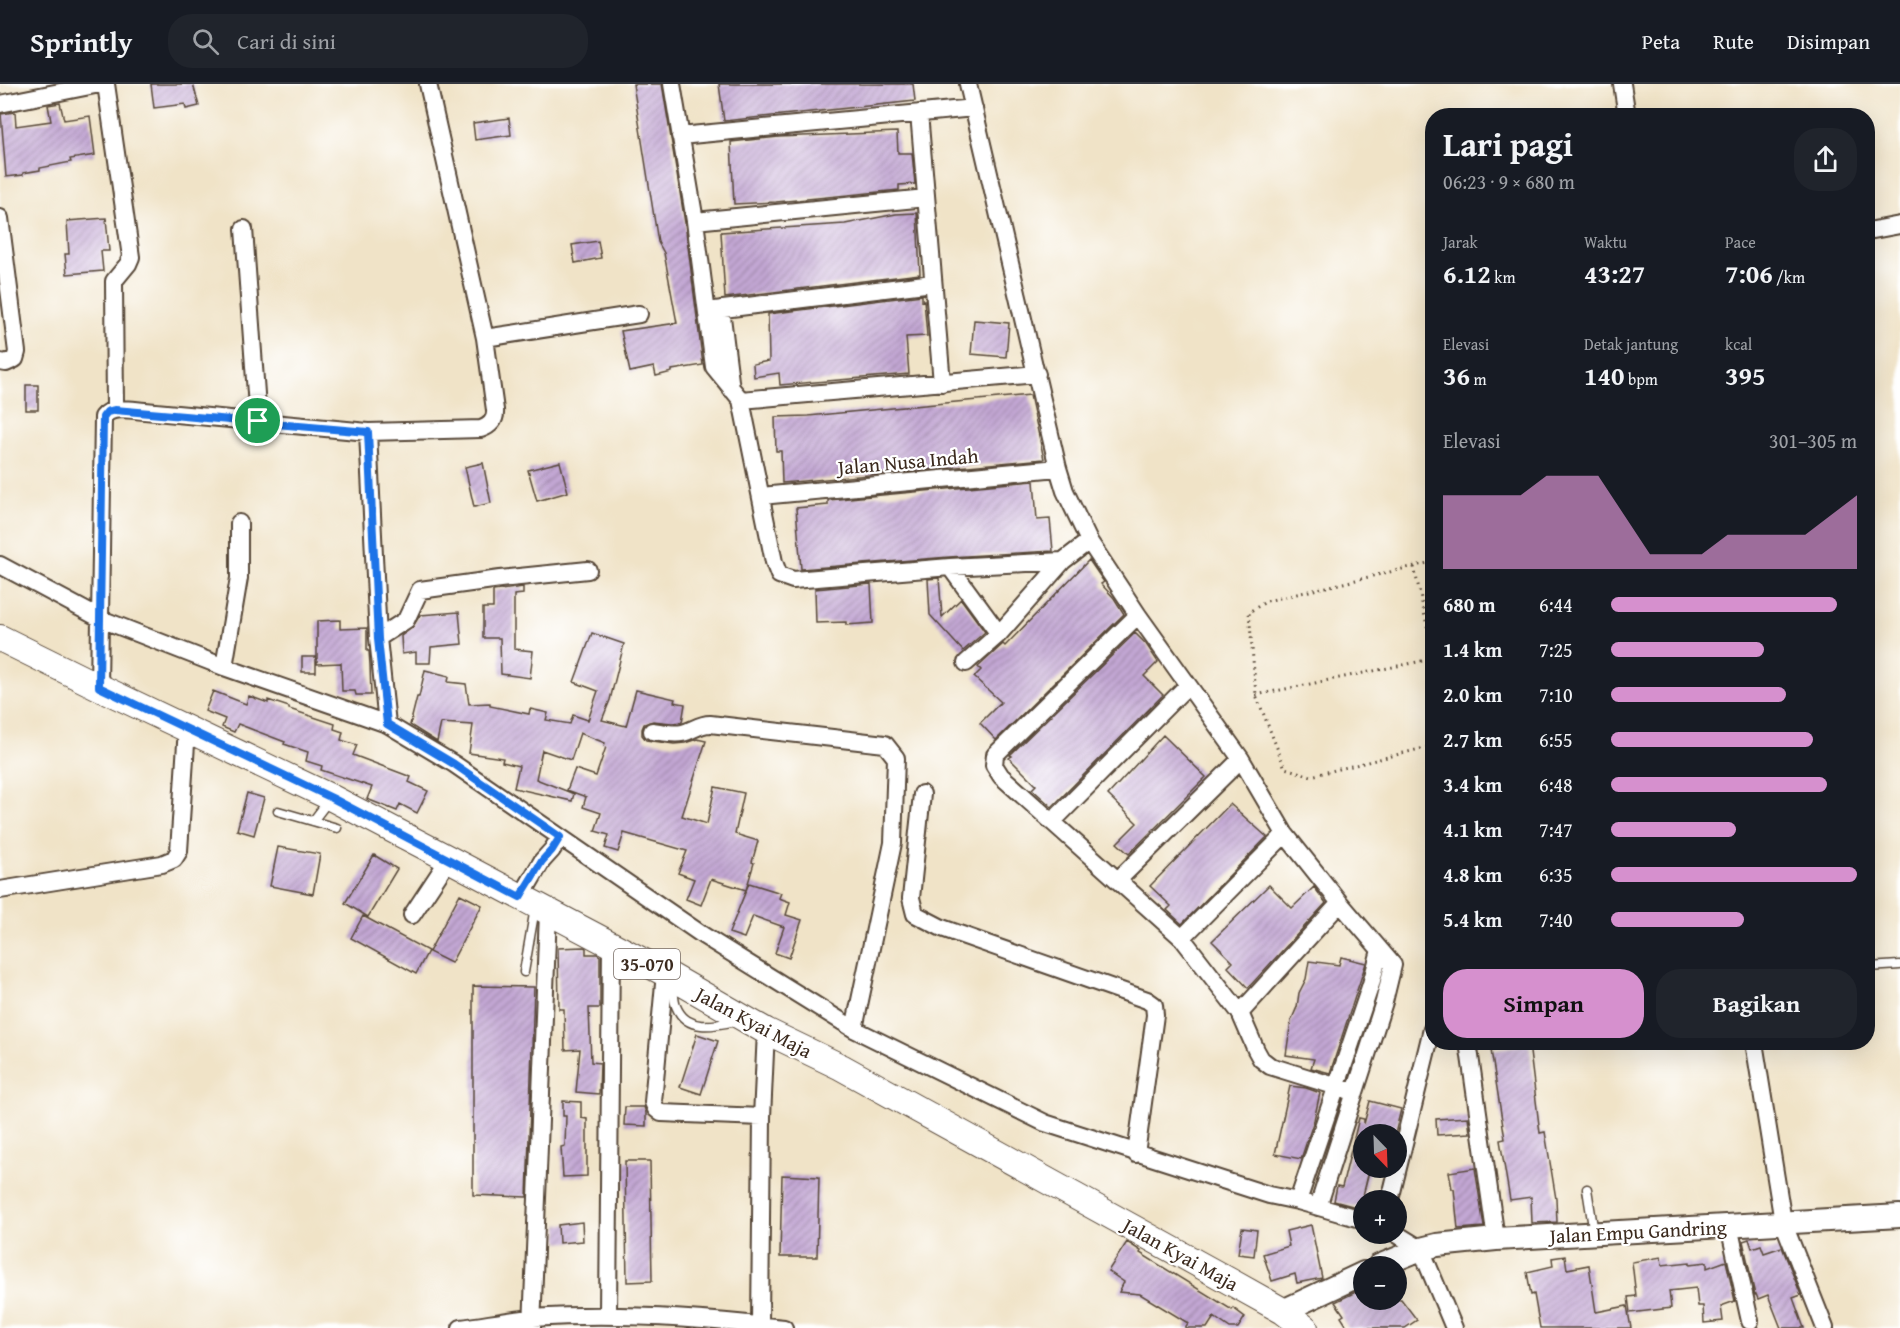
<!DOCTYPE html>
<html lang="id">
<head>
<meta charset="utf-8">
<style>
	body { margin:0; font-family:"Gentium Book Plus",serif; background:#20242c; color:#f1f3f6; height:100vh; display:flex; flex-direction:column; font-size:22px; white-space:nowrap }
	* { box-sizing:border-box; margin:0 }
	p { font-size:20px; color:#9ea1a6 }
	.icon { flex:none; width:33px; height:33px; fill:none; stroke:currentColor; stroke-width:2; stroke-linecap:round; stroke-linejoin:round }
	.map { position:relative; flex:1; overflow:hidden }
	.side { position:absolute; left:1425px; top:24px; width:450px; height:942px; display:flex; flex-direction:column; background:#171b24; border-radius:24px; box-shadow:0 6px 24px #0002 }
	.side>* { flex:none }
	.needle { width:39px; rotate:157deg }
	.tools { position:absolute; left:1353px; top:1040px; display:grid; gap:12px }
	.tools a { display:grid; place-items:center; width:54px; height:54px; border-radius:50%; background:#171b24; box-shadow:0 6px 24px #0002; font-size:30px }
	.pin { position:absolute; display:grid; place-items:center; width:51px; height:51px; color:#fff; margin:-26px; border:3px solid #fff; border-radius:50%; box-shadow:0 2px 6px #0007 }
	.round { display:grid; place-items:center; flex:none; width:63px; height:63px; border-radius:24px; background:#20242c }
	.headline { display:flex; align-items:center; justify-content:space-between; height:102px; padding:0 18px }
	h1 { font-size:33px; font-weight:700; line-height:45px }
	.metrics { display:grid; grid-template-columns:repeat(3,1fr); gap:9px; height:102px; padding:6px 18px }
	.metrics div { display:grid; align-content:center }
	.metrics b { font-size:26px; font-weight:700 }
	.metrics small { font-size:16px; font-weight:400 }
	.metrics p { font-size:16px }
	.chart { height:168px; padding:12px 18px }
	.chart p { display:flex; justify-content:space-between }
	.chart svg { width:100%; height:108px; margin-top:6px; fill:#d690ce; opacity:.7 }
	.cta { display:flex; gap:12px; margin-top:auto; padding:12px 18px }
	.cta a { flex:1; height:69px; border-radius:24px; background:#d690ce; color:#111; font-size:24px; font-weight:700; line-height:69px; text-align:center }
	.cta a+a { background:#20242c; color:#f1f3f6 }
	ul { padding:0 18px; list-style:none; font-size:20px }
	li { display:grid; grid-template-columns:96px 72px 1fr; align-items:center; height:45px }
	li i { height:15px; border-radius:8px; background:#d690ce }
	header { display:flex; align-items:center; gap:36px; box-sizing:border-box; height:84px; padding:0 30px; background:#171b24; border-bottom:2px solid #363941 }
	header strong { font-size:28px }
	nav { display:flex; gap:33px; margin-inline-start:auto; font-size:21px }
	.search { width:420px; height:54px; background:#20242c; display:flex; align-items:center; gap:15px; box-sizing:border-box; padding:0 21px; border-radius:24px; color:#9ea1a6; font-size:22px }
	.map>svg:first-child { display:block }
	.building { fill:url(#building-hatch) }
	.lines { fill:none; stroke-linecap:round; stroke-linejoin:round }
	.lane-casing { stroke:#564637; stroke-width:11 }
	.street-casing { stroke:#564637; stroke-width:20 }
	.secondary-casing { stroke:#564637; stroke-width:26 }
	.primary-casing { stroke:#564637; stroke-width:28 }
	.path { stroke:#564637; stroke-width:3; stroke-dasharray:1.5 4.5; stroke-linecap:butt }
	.lane { stroke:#fff; stroke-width:8 }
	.street { stroke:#fff; stroke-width:16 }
	.secondary { stroke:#fff; stroke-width:22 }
	.primary { stroke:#fff; stroke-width:26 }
	.route-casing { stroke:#fff; stroke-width:12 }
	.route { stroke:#1a73e8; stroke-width:8 }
	.labels { text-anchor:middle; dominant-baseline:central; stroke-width:4.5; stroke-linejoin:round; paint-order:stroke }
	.shield { fill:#fff; stroke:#766a62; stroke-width:1.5 }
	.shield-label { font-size:18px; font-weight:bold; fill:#3b2a1e }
	.street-label { font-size:20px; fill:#3b2a1e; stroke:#fff }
</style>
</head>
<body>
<header>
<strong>Sprintly</strong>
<div class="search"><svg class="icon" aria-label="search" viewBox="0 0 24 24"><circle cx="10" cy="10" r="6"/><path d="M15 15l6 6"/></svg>Cari di sini</div>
<nav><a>Peta</a><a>Rute</a><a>Disimpan</a></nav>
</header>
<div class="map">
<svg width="1900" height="1244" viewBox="0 0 1900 1244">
	<defs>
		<pattern id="building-hatch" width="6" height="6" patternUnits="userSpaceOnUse" patternTransform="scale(1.5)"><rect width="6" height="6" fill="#c3a7d4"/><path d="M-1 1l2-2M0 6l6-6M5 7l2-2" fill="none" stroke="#a088ab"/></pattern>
	</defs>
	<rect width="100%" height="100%" fill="#fff"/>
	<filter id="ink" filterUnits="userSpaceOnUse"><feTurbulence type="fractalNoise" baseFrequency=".0167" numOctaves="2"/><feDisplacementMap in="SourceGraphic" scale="12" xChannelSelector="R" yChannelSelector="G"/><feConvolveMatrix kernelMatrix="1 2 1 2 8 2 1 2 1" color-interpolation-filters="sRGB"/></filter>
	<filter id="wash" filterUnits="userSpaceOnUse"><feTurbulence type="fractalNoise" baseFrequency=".008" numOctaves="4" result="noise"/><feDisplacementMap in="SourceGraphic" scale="24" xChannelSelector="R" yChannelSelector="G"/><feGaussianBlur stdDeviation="1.35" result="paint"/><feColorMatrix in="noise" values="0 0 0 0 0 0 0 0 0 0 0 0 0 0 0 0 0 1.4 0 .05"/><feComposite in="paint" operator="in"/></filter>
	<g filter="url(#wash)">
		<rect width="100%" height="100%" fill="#f0e3c7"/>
		<g id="blocks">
			<path class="building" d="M 151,0 L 193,0 L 199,22 L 186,25 L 185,20 L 154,24 Z
				M 633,0 L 662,0 L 685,139 L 703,281 L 672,286 L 672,288 L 656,292 L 654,283 L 630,288 L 621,247 L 677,239 L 664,169 L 658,158 Z
				M 719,0 L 913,0 L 915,17 L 724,37 Z
				M 60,19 L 64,36 L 90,32 L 95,71 L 70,75 L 71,78 L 40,84 L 40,86 L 23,89 L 23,91 L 6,93 L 1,30 L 15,28 L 16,42 L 51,37 L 48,21 Z
				M 509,34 L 511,51 L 475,56 L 473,39 Z
				M 897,48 L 898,69 L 912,69 L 915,100 L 899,101 L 899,106 L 776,118 L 734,120 L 731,58 L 779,53 Z
				M 917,129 L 920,190 L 725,214 L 721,148 L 845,140 L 896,130 Z
				M 106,134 L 109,167 L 101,167 L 103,187 L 67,190 L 65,170 L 69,170 L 67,137 Z
				M 598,157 L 601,174 L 575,179 L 572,161 Z
				M 922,211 L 922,217 L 924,216 L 927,252 L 906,253 L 909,290 L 780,301 L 779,289 L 754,293 L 753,280 L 769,277 L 768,230 Z
				M 974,236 L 1009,239 L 1006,273 L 971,270 Z
				M 26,301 L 38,301 L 38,326 L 26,326 Z
				M 1030,311 L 1044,375 L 782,399 L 781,367 L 776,367 L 775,333 L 808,332 Z
				M 560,378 L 568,408 L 537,417 L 528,386 Z
				M 483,379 L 491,419 L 474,423 L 465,383 Z
				M 1034,397 L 1037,436 L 1050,435 L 1053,467 L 949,473 L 801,485 L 796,424 L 828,421 L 828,416 Z
				M 1089,476 L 1104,498 L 1101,500 L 1114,514 L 1124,530 L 996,656 L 980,639 L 1001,618 L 974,593 L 981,586 L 978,583 L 1003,560 L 1005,562 Z
				M 939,494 L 942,533 L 961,515 L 985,548 L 963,567 L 930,531 L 928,495 Z
				M 871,500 L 873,539 L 846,541 L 846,538 L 816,539 L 815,505 Z
				M 523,503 L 523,510 L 514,511 L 514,565 L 533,567 L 530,594 L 501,590 L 500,554 L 483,554 L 483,524 L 493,524 L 493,507 Z
				M 459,528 L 462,560 L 431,563 L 430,579 L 416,579 L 416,568 L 402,570 L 401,552 L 412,544 L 420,531 Z
				M 340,536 L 340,545 L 367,544 L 367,567 L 369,567 L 370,581 L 371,611 L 356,611 L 355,607 L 342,607 L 341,579 L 317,580 L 317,537 Z
				M 592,549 L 624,560 L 610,616 L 602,636 L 626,642 L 636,606 L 675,615 L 674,618 L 685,620 L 682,638 L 672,639 L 653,637 L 644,640 L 642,645 L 642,651 L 646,656 L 674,660 L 685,659 L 697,655 L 706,657 L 682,732 L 707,740 L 715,703 L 744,709 L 735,750 L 758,757 L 752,778 L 754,779 L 746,806 L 711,795 L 701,821 L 686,815 L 694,795 L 678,789 L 687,767 L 624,749 L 618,768 L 605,764 L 609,751 L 595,747 L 601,729 L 583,723 L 586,713 L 567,706 L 575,685 L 596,692 L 606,663 L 604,662 L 605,659 L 580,649 L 571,676 L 542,666 L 536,695 L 574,710 L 572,717 L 514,704 L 519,682 L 502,678 L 503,674 L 469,669 L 473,641 L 441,639 L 437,658 L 410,641 L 417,613 L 419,613 L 425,586 L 449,592 L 448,598 L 466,600 L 469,620 L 490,619 L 490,622 L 529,630 L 530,625 L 548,629 L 546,636 L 570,640 L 573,631 L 588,636 L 598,607 L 574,598 Z
				M 1135,549 L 1146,560 L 1158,578 L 1144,592 L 1163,611 L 1052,723 L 1032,705 L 1036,701 L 1009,674 L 1012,672 L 1010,671 Z
				M 302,573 L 316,573 L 316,588 L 302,588 Z
				M 213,607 L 246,620 L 249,612 L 268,619 L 268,616 L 289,623 L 289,625 L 335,640 L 334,645 L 343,648 L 341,656 L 357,661 L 353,671 L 411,693 L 409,698 L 428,707 L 417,729 L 400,720 L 397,727 L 367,715 L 372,703 L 321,686 L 322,682 L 306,677 L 308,668 L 284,660 L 285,658 L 238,640 L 234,648 L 222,643 L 225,635 L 205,627 Z
				M 1163,651 L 1206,693 L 1129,770 L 1117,759 L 1137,739 L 1108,711 Z
				M 247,709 L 264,714 L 254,751 L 237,746 Z
				M 1230,720 L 1267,753 L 1182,840 L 1167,826 L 1171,822 L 1150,802 Z
				M 278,763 L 320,770 L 313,810 L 270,802 Z
				M 374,771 L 397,785 L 368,833 L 345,819 Z
				M 749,799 L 781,809 L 779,814 L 790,818 L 786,831 L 802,836 L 789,874 L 775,869 L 784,843 L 753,832 L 744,854 L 729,849 Z
				M 1269,801 L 1292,824 L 1314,803 L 1326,819 L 1248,904 L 1228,883 L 1233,878 L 1212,857 Z
				M 460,810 L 482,821 L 451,879 L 429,868 Z
				M 363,832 L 428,867 L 416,890 L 351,854 Z
				M 584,863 L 586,864 L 586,870 L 597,870 L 600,872 L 600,924 L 589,924 L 591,978 L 600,979 L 599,1010 L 576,1008 L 580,965 L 565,966 L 564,925 L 559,925 L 558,864 Z
				M 1341,873 L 1366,879 L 1330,989 L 1311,984 L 1314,975 L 1286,971 L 1291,937 L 1297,923 L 1299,909 L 1306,895 L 1309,877 L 1339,881 Z
				M 473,902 L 534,903 L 527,1113 L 473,1111 Z
				M 697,950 L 718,957 L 701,1010 L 680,1003 Z
				M 1529,960 L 1540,1049 L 1545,1048 L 1556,1115 L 1557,1138 L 1532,1139 L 1531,1113 L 1510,1116 L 1500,1056 L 1505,1055 L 1491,966 Z
				M 1290,1002 L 1306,1004 L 1320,1009 L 1314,1036 L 1301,1075 L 1275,1070 Z
				M 563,1017 L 581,1018 L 581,1034 L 587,1035 L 587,1092 L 563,1093 L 561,1063 L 565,1062 L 566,1032 L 563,1032 Z
				M 1370,1017 L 1401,1025 L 1395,1050 L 1364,1050 L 1364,1083 L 1370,1083 L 1360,1124 L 1334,1117 L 1337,1102 L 1342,1103 L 1359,1034 L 1364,1035 L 1364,1040 Z
				M 625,1023 L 644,1023 L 646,1029 L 646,1042 L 624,1041 Z
				M 1468,1033 L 1470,1049 L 1437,1051 L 1436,1035 Z
				M 625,1077 L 650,1077 L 652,1197 L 627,1198 Z
				M 1475,1084 L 1484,1143 L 1458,1145 L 1454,1105 L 1452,1105 L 1449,1088 Z
				M 782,1091 L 819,1093 L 817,1173 L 780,1173 Z
				M 582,1138 L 583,1157 L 559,1159 L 558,1141 Z
				M 1311,1141 L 1322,1194 L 1297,1199 L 1295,1190 L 1272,1197 L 1263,1170 L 1289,1162 L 1286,1147 Z
				M 1242,1144 L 1257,1146 L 1254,1172 L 1238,1170 Z
				M 1749,1155 L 1752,1164 L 1761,1161 L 1764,1169 L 1782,1163 L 1801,1211 L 1793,1214 L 1804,1244 L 1781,1244 L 1768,1211 L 1758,1215 L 1756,1210 L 1755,1211 L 1743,1157 Z
				M 1127,1158 L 1141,1167 L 1140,1169 L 1232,1226 L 1233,1224 L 1245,1233 L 1238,1244 L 1230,1244 L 1214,1233 L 1207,1244 L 1185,1244 L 1188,1239 L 1140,1210 L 1119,1208 L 1124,1198 L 1108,1187 Z
				M 1565,1172 L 1567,1185 L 1589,1181 L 1596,1228 L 1627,1222 L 1631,1244 L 1540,1244 L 1534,1210 L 1531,1211 L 1527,1188 L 1553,1182 L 1552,1174 Z
				M 1661,1173 L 1662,1181 L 1690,1178 L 1690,1180 L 1707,1178 L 1707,1184 L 1726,1177 L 1735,1217 L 1721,1222 L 1723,1237 L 1704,1239 L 1703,1222 L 1698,1222 L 1696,1204 L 1669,1207 L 1671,1224 L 1630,1229 L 1628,1213 L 1636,1212 L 1632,1178 Z
				M 1364,1204 L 1364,1215 L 1401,1215 L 1417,1236 L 1405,1244 L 1348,1244 L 1341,1233 L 1344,1231 L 1335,1218 Z"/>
		</g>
	</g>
	<g filter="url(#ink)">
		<use href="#blocks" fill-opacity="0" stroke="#564637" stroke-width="1.5"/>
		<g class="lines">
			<g class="lane-casing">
				<path id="lane" d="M 278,727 L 337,744
					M 313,737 L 329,716
					M 1868,883 L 1900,881
					M 524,888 L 535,824
					M 673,898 C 674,906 673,915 676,922 C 686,948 714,942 735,937
					M 1587,1105 L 1594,1149"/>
			</g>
			<g class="street-casing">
				<path id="street" d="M 106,0 L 131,173 L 128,180 L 114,197 L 115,326
					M 672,0 L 695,137 L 714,283 L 741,316 L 774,478 L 779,491 L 793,496 L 950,483 L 1063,477
					M 968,0 L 1058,384 L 1065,407 L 1089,457 L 1138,531 L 1241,675 L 1285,750 L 1340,819 L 1393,881 L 1384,918 L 1318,1123
					M 1622,0 L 1627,32
					M 0,20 L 100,0
					M 919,29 L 942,299
					M 680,52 L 974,24
					M 0,134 L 17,268 L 15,275 L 6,279 L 0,278
					M 695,137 L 926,114
					M 244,145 L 258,337
					M 1868,147 L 1900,141
					M 721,225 L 731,305
					M 707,227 L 933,199
					M 485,254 L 639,230
					M 741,316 L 1037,290
					M 368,348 L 378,554 L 387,640
					M 761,412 L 1058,384
					M 0,481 L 101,535 L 224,583 L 387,640 L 454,680 L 704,852 L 854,945 L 1045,1039 L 1269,1111 L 1298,1117 L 1364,1136
					M 950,483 L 999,550
					M 1138,531 L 995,671 L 994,681 L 1001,692 L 1182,854 L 1240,929 L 1256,966 L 1261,975 L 1270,982 L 1354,1008
					M 378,554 L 406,536 L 420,506 L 500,495 L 588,486
					M 966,579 L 999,550 L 1063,477 L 1089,457
					M 224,583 L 239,494 L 239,439
					M 99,603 L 103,333 C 112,321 131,326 145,327 L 368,348 L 481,345 C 490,342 496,336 495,326 L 485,254 L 428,0
					M 652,647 C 662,648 673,651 682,649 C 692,647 699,640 710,640 L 885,660 L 896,674 L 893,759 L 854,945
					M 922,710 L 911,814 L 915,830 L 942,844 L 1147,916 L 1154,921 L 1155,931 L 1136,1070
					M 1052,738 L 1188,601
					M 1118,796 L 1241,675
					M 0,806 L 162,780 L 174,775 L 179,767 L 187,644
					M 521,813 L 542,777 L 552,766 L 560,753
					M 412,831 L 449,775
					M 1182,854 L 1285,750
					M 665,889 L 653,1018 L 656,1025 L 661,1029 L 762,1033
					M 1240,929 L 1340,819
					M 1468,958 L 1496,1155
					M 1754,958 L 1783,1138 L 1825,1244
					M 1390,1116 L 1432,945
					M 1298,1117 L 1371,900 L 1380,866
					M 1729,1142 L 1750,1237
					M 1395,1149 L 1421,1165 L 1454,1244
					M 608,1231 L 611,860
					M 760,1241 L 762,1033 L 766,947
					M 461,1244 C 485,1241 509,1236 533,1234 C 617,1228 701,1234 784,1244
					M 532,1244 L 548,828"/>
			</g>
			<g class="secondary-casing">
				<path id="secondary" d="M 1379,1182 L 1421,1165 L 1437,1161 L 1496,1155 L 1900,1132
					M 1283,1227 L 1364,1189"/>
			</g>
			<g class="primary-casing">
				<path id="primary" d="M 0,554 L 99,603 L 332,714 L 449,775 L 665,889 L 766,947 L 841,983 L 1231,1198 L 1283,1227 L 1305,1244"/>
			</g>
			<path class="path" d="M 1432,478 L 1267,517 L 1249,528 L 1256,611 L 1285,684 L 1311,692 L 1432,662
				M 1414,483 L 1432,564
				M 1256,611 L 1432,575"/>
			<use href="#lane" class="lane"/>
			<use href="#street" class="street"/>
			<use href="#secondary" class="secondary"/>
			<use href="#primary" class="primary"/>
		</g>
	</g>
	<g class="lines" filter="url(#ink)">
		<g class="route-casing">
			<path id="route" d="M 115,326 L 368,348 L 378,555 L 387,640 L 454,680 L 560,753 L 552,766 L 542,777 L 520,813 L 332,714 L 99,603 L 103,333 L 107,328 Z"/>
		</g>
		<use href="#route" class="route"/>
	</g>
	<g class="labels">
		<rect class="shield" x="614" y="865" width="66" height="30" rx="4.5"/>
		<g class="shield-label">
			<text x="647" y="880">35-070</text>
		</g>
		<g class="street-label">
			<text transform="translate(908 377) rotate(-5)">Jalan Nusa Indah</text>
			<text transform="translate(754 938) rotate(28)">Jalan Kyai Maja</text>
			<text transform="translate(1638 1147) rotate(-3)">Jalan Empu Gandring</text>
			<text transform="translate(1181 1170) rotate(29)">Jalan Kyai Maja</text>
		</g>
	</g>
</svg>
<div class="tools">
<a><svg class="needle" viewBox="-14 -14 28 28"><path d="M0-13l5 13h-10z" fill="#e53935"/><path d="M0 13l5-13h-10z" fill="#9ea1a6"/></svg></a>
<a>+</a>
<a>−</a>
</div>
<div class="pin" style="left:258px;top:337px;background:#1e9e55"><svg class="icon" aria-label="arrive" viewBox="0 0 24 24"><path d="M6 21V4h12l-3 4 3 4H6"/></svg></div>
<section class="side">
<div class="headline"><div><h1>Lari pagi</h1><p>06:23 · 9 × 680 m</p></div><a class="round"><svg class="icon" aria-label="share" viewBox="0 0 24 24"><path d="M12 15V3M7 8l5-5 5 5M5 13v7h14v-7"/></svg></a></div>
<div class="metrics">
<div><p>Jarak</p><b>6.12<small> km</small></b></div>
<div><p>Waktu</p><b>43:27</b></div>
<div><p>Pace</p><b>7:06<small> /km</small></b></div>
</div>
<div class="metrics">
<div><p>Elevasi</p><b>36<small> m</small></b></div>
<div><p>Detak jantung</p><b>140<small> bpm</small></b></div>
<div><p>kcal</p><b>395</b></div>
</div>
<div class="chart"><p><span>Elevasi</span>301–305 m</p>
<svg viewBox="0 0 160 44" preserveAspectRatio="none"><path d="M0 44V14L10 14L20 14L30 14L40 6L50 6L60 6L70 22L80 38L90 38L100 38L110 30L120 30L130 30L140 30L150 22L160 14V44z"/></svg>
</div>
<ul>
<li><b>680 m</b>6:44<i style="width:92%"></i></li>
<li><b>1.4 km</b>7:25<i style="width:62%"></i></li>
<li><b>2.0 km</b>7:10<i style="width:71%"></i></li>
<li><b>2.7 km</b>6:55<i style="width:82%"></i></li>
<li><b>3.4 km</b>6:48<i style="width:88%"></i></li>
<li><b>4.1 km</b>7:47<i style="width:51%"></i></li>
<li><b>4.8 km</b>6:35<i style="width:100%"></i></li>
<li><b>5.4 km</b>7:40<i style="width:54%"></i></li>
</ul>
<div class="cta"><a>Simpan</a><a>Bagikan</a></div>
</section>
</div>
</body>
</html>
